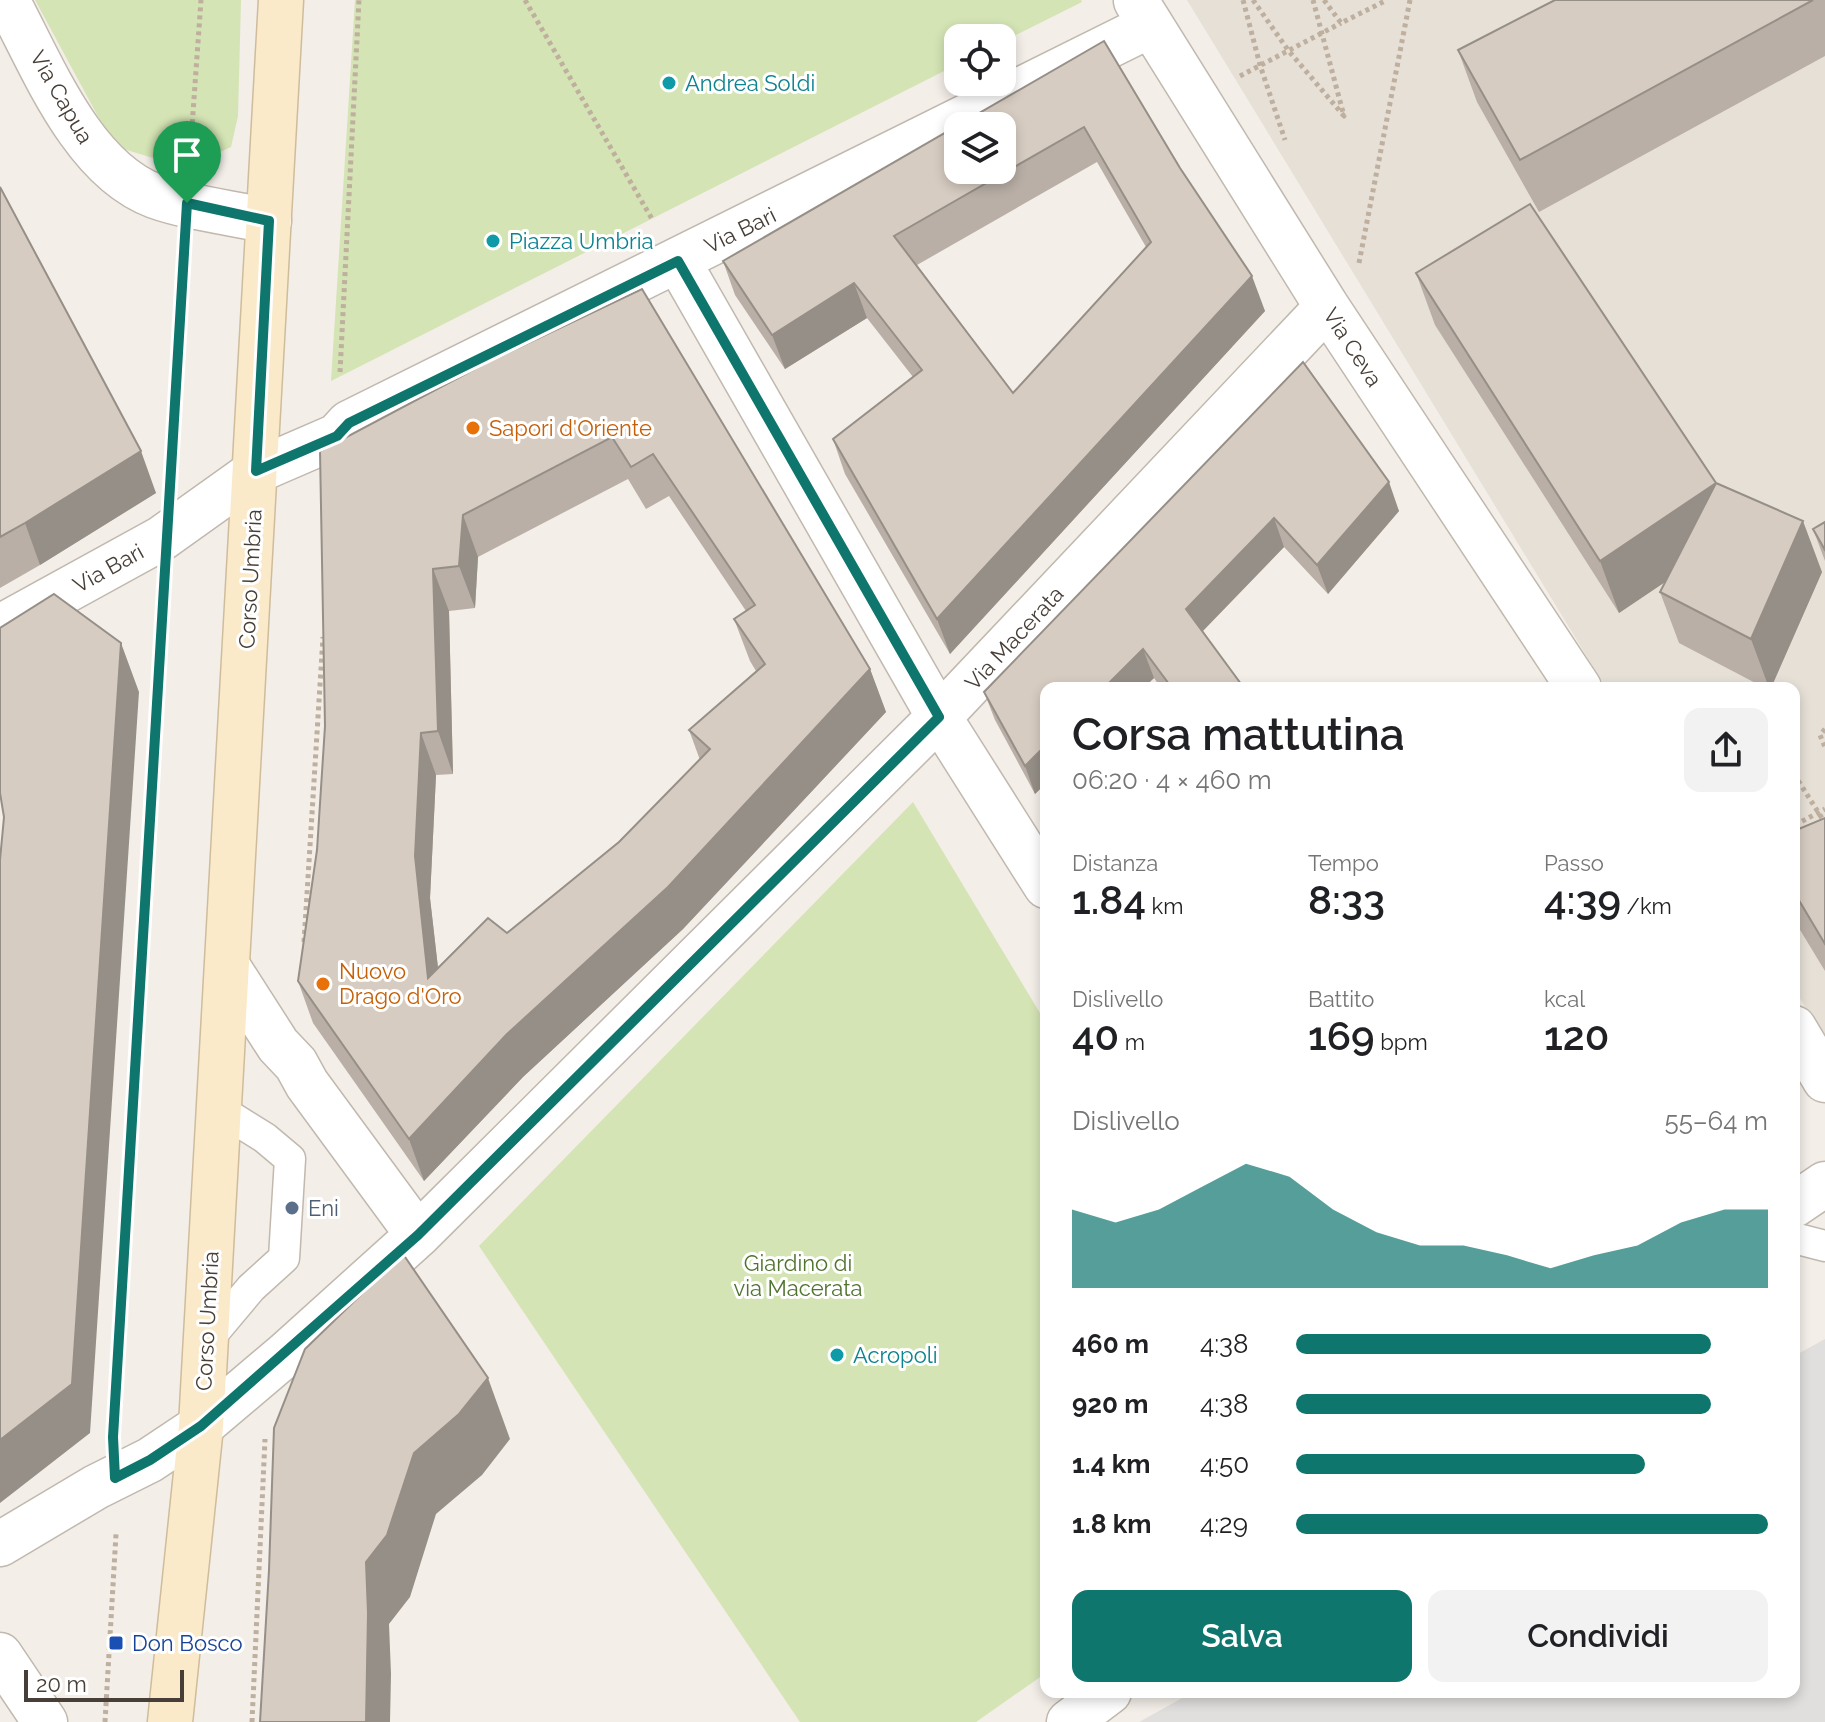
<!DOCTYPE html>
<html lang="it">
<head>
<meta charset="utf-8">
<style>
	body { margin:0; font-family:Raleway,sans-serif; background:#f2f2f2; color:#202124; height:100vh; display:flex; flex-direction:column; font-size:30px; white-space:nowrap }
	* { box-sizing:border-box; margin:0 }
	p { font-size:26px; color:#757577 }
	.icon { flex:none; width:44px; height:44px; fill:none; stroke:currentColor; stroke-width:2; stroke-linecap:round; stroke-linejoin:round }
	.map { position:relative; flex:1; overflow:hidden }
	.drawer { position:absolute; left:1040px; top:682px; width:760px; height:1016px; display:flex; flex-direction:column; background:#fff; border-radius:16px; box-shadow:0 4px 12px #0003 }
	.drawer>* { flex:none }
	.controls { position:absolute; left:944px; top:24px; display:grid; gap:16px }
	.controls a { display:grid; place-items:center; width:72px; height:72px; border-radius:16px; background:#fff; box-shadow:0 4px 12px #0003; font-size:40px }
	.scale { position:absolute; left:24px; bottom:20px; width:160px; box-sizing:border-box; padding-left:8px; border:4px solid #463e37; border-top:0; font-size:22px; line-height:28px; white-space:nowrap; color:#463e37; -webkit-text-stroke:6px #fff; paint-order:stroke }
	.pin { position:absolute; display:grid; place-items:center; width:68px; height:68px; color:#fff; margin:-82px -34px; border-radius:50% 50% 50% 0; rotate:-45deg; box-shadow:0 0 8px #0007 }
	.pin .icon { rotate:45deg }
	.round { display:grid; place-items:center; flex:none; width:84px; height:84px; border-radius:16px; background:#f2f2f2 }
	.overview { display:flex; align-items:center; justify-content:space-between; height:136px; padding:0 32px }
	h1 { font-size:44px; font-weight:600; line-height:60px }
	.figures { display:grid; grid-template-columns:repeat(3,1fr); gap:12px; height:136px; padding:8px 32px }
	.figures div { display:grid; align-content:center }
	.figures b { font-size:40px; font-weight:600 }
	.figures small { font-size:22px; font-weight:400 }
	.figures p { font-size:22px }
	.chart { height:224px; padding:16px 32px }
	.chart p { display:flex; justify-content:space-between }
	.chart svg { width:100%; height:144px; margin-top:8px; fill:#0f766e; opacity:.7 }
	.button { display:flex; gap:16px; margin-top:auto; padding:16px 32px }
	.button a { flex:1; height:92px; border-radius:16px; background:#0f766e; color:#fff; font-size:32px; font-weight:600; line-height:92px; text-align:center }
	.button a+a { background:#f2f2f2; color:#202124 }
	ul { padding:0 32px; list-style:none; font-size:26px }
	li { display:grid; grid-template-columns:128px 96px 1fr; align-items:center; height:60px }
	li i { height:20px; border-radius:10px; background:#0f766e }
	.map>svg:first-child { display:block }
	.residential { fill:#e6e0d7 }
	.green { fill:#d4e4b4 }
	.parking { fill:#e1dfdd }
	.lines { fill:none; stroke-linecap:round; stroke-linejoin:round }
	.lane-casing { stroke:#c1b8ae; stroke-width:33 }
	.street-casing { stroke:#c1b8ae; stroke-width:47 }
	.secondary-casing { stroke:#cfbc9b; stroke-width:47 }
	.path { stroke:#beaf9e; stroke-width:5; stroke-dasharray:4 4; stroke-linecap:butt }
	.lane { stroke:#fff; stroke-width:30 }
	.street { stroke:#fff; stroke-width:44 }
	.secondary { stroke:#fbeaca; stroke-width:44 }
	.wall { fill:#b9afa6; fill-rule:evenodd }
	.shaded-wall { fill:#968f87 }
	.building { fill:#d7ccc1; stroke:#968f87; stroke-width:2; fill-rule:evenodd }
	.route-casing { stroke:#fff; stroke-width:16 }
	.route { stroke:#0f766e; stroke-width:10 }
	.culture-dot { fill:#0f9aa8; stroke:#fff; stroke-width:3 }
	.food-dot { fill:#e8710a; stroke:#fff; stroke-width:3 }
	.service-dot { fill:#5c6f8a; stroke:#fff; stroke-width:3 }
	.transit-dot { fill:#1a4fb4; stroke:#fff; stroke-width:3 }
	.labels { text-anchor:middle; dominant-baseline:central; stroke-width:6; stroke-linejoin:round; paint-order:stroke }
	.culture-label { font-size:22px; fill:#0d838f; stroke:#fff; text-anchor:start }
	.street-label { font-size:22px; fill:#463e37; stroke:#fff }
	.food-label { font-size:22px; fill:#c56008; stroke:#fff; text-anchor:start }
	.service-label { font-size:22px; fill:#4e5e75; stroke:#fff; text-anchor:start }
	.park-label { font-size:22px; fill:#50732f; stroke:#fff }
	.transit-label { font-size:22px; fill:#164399; stroke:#fff; text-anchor:start }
</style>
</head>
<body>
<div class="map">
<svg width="1825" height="1722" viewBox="0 0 1825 1722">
	<rect width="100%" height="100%" fill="#f3eee8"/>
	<path class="residential" d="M 1187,0 L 1825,0 L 1825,1038 L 1794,989 L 1794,688 L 1606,688 Z"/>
	<path class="green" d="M 35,0 L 241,0 L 238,116 L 231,147 L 185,168 L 114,146 Z
		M 355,0 L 1081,0 L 1082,2 L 1002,42 L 1002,38 L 958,38 L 958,64 L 331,381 Z
		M 913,802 L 1046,1023 L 1046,1673 L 976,1722 L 800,1722 L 479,1246 Z"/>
	<path class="parking" d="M 1825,1339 L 1825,1722 L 1139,1722 L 1193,1692 L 1794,1692 L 1794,1356 Z"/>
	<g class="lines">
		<g class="lane-casing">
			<path id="lane" d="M 1794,1238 L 1825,1246
				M 204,1344 L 251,1288 L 284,1258 L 290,1159 L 265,1138 L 220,1110"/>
		</g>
		<g class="street-casing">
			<path id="street" d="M 7,0 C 42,65 82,169 155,196 C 188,208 234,213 269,221
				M 1136,1 L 1327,307 L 1579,688
				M 678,261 L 939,717 L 1046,886
				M 0,627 L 162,538 L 256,471 L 337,436 L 349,423 L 1151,25
				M 228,967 L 278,1045 L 296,1064 L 307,1084 L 418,1235
				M 1794,1028 L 1825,1080
				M 1794,1205 L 1825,1184
				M 0,1544 L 96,1487 L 150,1460 L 201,1426 L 286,1354 L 418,1235 L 939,717 L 1327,307
				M 0,1655 L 45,1722
				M 1069,1722 L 1109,1692"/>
		</g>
		<g class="secondary-casing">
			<path id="secondary" d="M 170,1722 L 201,1426 L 281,0"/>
		</g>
		<path class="path" d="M 525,0 L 652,219
			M 1243,0 L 1260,65 L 1285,140
			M 1253,0 L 1288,50 L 1344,116 L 1313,0
			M 1324,0 L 1341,23 L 1387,0
			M 1240,76 L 1341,23
			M 190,155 L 201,0
			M 1359,263 L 1410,0
			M 340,372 L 359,0
			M 171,470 L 183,256
			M 1825,729 L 1820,735 L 1825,747
			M 1794,774 L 1825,823
			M 1794,818 L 1801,836
			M 1795,825 L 1825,809
			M 304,942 L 323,637
			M 114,1420 L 163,596
			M 105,1722 L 116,1534
			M 252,1722 L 265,1439"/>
		<use href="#lane" class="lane"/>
		<use href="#street" class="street"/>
		<use href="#secondary" class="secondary"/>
	</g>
	<path class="wall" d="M 1555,0 L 1825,0 L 1825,56 L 1539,212 L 1477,102 L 1458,50 Z
		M 1104,41 L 1265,311 L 950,654 L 845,474 L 833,439 L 913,377 L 867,318 L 785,369 L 735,295 L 723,261 ZM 1097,162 L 1146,247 L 1013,393 L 917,265 Z
		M 0,187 L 156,493 L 40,565 L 0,588 Z
		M 1416,273 L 1716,483 L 1822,572 L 1771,688 L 1765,688 L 1679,643 L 1660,592 L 1665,582 L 1619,613 L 1435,325 Z
		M 642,289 L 870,669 L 886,712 L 683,929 L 523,1077 L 424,1181 L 313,1023 L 298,981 L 317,850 L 325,726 L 320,451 ZM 628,479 L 646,509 L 669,496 L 746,611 L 734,619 L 750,661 L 756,671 L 689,730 L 700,760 L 619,842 L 507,933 L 438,968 L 430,898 L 436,775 L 453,774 L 449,611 L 475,608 L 478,557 Z
		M 1303,362 L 1399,511 L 1328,594 L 1284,547 L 1202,632 L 1244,688 L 1161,688 L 1154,678 L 1035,794 L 995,720 L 984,692 Z
		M 1825,522 L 1825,561 L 1813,529 Z
		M 1825,818 L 1825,971 L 1794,920 L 1794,831 Z"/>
	<path class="shaded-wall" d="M 1252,276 L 1265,311 L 950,654 L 937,619 Z
		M 854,283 L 867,318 L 785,369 L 772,335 Z
		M 141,451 L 156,493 L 40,565 L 25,523 Z
		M 1389,482 L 1399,511 L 1328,594 L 1317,565 Z
		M 1716,483 L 1735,535 L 1619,613 L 1600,561 Z
		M 463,515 L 478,557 L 475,608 L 459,566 Z
		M 1274,518 L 1284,547 L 1196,638 L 1186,609 Z
		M 1803,521 L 1822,572 L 1771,688 L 1769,688 L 1751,639 Z
		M 433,569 L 449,611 L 453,774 L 438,731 Z
		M 121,643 L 139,692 L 90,1433 L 0,1503 L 0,1440 Z
		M 1143,649 L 1154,678 L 1143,688 L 1104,688 Z
		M 870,669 L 886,712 L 683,929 L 523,1077 L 424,1181 L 409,1139 L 507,1034 Z
		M 421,733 L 436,775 L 430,898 L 444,1020 L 428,978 L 415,856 Z
		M 1046,745 L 1046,783 L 1035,794 L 1025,766 Z
		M 488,1378 L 510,1439 L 482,1475 L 436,1514 L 410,1597 L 389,1624 L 391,1674 L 390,1722 L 366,1722 L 366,1562 L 414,1453 Z"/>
	<path class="building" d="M 1555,0 L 1813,0 L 1520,160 L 1458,50 Z
		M 1104,41 L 1180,168 L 1252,276 L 937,619 L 833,439 L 922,370 L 854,283 L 772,335 L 723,261 ZM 958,126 L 1002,126 L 1002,170 L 958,170 ZM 1084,127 L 1151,242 L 1013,393 L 894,236 Z
		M 0,187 L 141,451 L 25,523 L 0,537 Z
		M 1530,204 L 1716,483 L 1600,561 L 1416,273 Z
		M 642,289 L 870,669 L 668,887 L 507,1034 L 409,1139 L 298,981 L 317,850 L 325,726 L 320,451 L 488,362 ZM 612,437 L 631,467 L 653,454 L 755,605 L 734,619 L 765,664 L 689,730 L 710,749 L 619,842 L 507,933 L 488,918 L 428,978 L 415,856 L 421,733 L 438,731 L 433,569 L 459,566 L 463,515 Z
		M 1303,362 L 1389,482 L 1317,565 L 1274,518 L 1186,609 L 1244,688 L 1172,688 L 1143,649 L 1104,688 L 1046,688 L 1046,745 L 1025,766 L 984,692 Z
		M 1716,483 L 1803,521 L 1751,639 L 1660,592 Z
		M 1825,522 L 1825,550 L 1813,529 Z
		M 54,594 L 121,643 L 72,1384 L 0,1440 L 0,860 L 4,817 L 0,793 L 0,628 Z
		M 1825,818 L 1825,944 L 1794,892 L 1794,831 Z
		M 403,1254 L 488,1378 L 459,1414 L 414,1453 L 387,1535 L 366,1562 L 368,1613 L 366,1722 L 260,1722 L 269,1570 L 274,1428 L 305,1349 Z"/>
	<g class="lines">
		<g class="route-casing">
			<path id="route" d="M 187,203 L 269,221 L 256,471 L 337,436 L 349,423 L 678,261 L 939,717 L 418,1235 L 201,1426 L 150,1460 L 115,1478 L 113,1437 Z"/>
		</g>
		<use href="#route" class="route"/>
	</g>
	<g class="culture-dot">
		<circle cx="669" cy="83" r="8"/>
		<circle cx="493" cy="241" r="8"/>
		<circle cx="837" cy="1355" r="8"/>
	</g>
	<g class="food-dot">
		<circle cx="473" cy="428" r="8"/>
		<circle cx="323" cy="984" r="8"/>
	</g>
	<circle class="service-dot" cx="292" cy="1208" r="8"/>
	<rect class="transit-dot" x="108" y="1635" width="16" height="16" rx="4"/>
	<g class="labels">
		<g class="culture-label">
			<text x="685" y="83">Andrea Soldi</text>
			<text x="509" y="241">Piazza Umbria</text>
			<text x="853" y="1355">Acropoli</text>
		</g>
		<g class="street-label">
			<text transform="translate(62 97) rotate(60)">Via Capua</text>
			<text transform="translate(740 230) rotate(-26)">Via Bari</text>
			<text transform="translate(1353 347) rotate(57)">Via Ceva</text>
			<text transform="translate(108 568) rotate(-29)">Via Bari</text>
			<text transform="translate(250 579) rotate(-87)">Corso Umbria</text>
			<text transform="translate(1014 638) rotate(-47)">Via Macerata</text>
			<text transform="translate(207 1321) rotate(-87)">Corso Umbria</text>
		</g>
		<g class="food-label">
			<text x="489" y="428">Sapori d'Oriente</text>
			<text x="339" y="971">Nuovo<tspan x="339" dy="25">Drago d'Oro</tspan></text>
		</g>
		<g class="service-label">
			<text x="308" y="1208">Eni</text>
		</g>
		<g class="park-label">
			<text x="798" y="1263">Giardino di<tspan x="798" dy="25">via Macerata</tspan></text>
		</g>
		<g class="transit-label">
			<text x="132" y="1643">Don Bosco</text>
		</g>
	</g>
</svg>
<div class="controls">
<a><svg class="icon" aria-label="locate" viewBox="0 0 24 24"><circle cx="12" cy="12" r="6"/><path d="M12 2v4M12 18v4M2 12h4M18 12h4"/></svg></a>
<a><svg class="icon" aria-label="layers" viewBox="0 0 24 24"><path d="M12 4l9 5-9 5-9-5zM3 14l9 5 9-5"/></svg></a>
</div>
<div class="scale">20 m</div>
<div class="pin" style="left:187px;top:203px;background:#1e9e55"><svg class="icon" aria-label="arrive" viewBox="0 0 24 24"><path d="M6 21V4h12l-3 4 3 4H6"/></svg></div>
<section class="drawer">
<div class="overview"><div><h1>Corsa mattutina</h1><p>06:20 · 4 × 460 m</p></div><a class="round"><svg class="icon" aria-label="share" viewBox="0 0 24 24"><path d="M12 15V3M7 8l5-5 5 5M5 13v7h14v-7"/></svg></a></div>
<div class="figures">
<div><p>Distanza</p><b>1.84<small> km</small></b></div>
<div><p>Tempo</p><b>8:33</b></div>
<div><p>Passo</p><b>4:39<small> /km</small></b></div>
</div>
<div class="figures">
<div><p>Dislivello</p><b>40<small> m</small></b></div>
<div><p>Battito</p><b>169<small> bpm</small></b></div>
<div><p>kcal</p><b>120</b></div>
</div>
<div class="chart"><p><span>Dislivello</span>55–64 m</p>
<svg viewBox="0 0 160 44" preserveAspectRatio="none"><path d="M0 44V20L10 24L20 20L30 13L40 6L50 10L60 20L70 27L80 31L90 31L100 34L110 38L120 34L130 31L140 24L150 20L160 20V44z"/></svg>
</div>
<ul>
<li><b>460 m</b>4:38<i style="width:88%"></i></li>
<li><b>920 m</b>4:38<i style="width:88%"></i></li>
<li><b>1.4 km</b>4:50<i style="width:74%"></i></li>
<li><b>1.8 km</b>4:29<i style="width:100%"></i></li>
</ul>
<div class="button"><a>Salva</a><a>Condividi</a></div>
</section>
</div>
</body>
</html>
